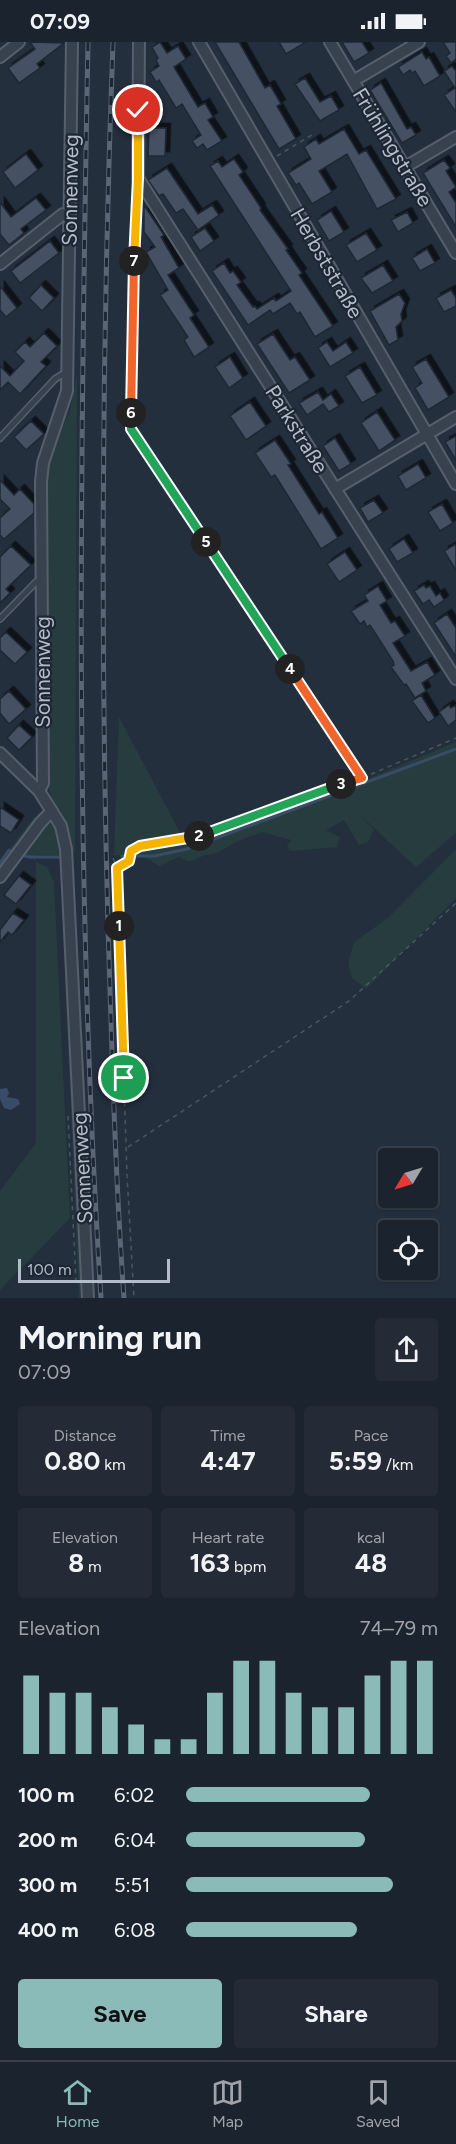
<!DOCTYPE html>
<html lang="en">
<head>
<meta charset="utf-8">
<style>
	body { margin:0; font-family:Figtree,sans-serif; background:#242b36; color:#f1f3f6; height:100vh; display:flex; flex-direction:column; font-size:22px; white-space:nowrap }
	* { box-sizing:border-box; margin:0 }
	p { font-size:20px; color:#a0a4aa }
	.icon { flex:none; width:33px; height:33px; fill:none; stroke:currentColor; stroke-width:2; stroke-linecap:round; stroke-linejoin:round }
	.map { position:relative; height:1256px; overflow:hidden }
	.sheet { display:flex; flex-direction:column; background:#1b232e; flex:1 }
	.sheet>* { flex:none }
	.needle { width:39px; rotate:232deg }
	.buttons { position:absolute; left:378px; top:1106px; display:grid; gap:12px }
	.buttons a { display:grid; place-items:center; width:60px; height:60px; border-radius:6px; background:#1b232e; box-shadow:0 2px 4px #0004,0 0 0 2px #39404a; font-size:30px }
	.scale { position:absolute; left:18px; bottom:15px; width:152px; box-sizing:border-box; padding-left:6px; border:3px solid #b4bcc9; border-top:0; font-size:16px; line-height:21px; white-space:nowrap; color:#b4bcc9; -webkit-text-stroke:4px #1d2633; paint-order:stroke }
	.pin { position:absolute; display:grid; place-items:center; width:51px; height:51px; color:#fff; margin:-26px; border:3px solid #fff; border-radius:50%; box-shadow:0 2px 6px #0007 }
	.km { position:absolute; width:30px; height:30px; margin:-15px; border-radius:50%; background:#222; color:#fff; font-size:16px; line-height:30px; text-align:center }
	.round { display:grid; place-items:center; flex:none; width:63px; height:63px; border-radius:6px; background:#242b36 }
	.summary { display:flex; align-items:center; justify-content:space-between; height:102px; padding:0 18px }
	h1 { font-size:33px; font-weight:700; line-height:45px }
	.metrics { display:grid; grid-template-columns:repeat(3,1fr); gap:9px; height:102px; padding:6px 18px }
	.metrics div { display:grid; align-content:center; border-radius:6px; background:#242b36; text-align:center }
	.metrics b { font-size:26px; font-weight:700 }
	.metrics small { font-size:16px; font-weight:400 }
	.metrics p { font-size:16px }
	.chart { height:168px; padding:12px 18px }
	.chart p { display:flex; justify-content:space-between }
	.chart svg { width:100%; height:108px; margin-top:6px; stroke:#8bbbb9; stroke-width:6 }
	.action { display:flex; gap:12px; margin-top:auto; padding:12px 18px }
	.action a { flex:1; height:69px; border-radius:6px; background:#8bbbb9; color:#111; font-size:24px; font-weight:700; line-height:69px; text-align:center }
	.action a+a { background:#242b36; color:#f1f3f6 }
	ul { padding:0 18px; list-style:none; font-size:20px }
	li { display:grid; grid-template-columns:96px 72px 1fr; align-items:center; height:45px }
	li i { height:15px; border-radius:8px; background:#8bbbb9 }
	.status { display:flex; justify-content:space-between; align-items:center; height:42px; padding:0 30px; background:#1b232e; direction:ltr }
	.status svg { height:16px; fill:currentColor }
	.menu { display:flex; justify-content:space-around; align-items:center; height:84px; border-top:2px solid #39404a; background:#1b232e; font-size:16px; color:#a0a4aa }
	.menu a { display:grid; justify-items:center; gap:3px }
	.menu .active { color:#8bbbb9 }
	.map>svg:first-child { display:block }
	.green { fill:#263c3f }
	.water { fill:#394c67 }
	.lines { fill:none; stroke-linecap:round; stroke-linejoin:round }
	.stream { stroke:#394c67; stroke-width:3 }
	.building { fill:#455162; stroke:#1f2835; stroke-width:1.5; filter:url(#shadow) }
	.lane-casing { stroke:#565f6c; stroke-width:8 }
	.street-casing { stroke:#565f6c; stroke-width:14 }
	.path { stroke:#44595c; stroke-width:1.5; stroke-dasharray:4.5 4.5; stroke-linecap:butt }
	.lane { stroke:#38414e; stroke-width:5 }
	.street { stroke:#38414e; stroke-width:10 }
	.rail-casing { stroke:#5a6575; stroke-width:5 }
	.rail { stroke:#1d2633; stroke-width:3; stroke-dasharray:9; stroke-linecap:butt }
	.split-1-casing { stroke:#fff; stroke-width:12 }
	.split-2-casing { stroke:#fff; stroke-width:12 }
	.split-3-casing { stroke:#fff; stroke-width:12 }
	.split-4-casing { stroke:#fff; stroke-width:12 }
	.split-5-casing { stroke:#fff; stroke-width:12 }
	.split-6-casing { stroke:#fff; stroke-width:12 }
	.split-7-casing { stroke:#fff; stroke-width:12 }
	.split-8-casing { stroke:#fff; stroke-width:12 }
	.split-1 { stroke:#f5b400; stroke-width:8 }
	.split-2 { stroke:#f5b400; stroke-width:8 }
	.split-3 { stroke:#22a559; stroke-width:8 }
	.split-4 { stroke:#f0652b; stroke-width:8 }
	.split-5 { stroke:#22a559; stroke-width:8 }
	.split-6 { stroke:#22a559; stroke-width:8 }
	.split-7 { stroke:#f0652b; stroke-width:8 }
	.split-8 { stroke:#f5b400; stroke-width:8 }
	.labels { text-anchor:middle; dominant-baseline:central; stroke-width:4.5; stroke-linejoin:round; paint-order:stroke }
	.street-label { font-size:21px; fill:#b4bcc9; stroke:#1d2633 }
</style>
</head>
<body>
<div class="status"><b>07:09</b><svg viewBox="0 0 49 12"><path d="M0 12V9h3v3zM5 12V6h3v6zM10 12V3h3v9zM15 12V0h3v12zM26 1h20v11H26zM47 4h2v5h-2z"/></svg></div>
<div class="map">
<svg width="456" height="1256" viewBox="0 0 456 1256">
	<defs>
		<filter id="shadow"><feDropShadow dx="4.5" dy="-4.5" stdDeviation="0" flood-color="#0009"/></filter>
	</defs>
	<rect width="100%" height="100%" fill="#242f3e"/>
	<path class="green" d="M 77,332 L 75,811 L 71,811 L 65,781 L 52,758 L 48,743 L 45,443 L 51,411 L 70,368 Z
		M 119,675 L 185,800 L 363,739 L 456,700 L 456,791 L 416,825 L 359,772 L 374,788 L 368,800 L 359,803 L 344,778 L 326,788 L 340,795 L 337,805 L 290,809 L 287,804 L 291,798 L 262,790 L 238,799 L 217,811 L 205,813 L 189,820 L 179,815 L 159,824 L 141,813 L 114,813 Z
		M 35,774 L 40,783 L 47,782 L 55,784 L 59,793 L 61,813 L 36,813 L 35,818 L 8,809 Z
		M 456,807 L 456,856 L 366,947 L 352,936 L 348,921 L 354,900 L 388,876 Z
		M 36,820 L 47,825 L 54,840 L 70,1176 L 0,1248 L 0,1149 L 36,1101 Z
		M 64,841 L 82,1256 L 79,1256 L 62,862 L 62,844 Z"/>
	<path class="water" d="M 7,1046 L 9,1051 L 7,1055 L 18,1057 L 20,1062 L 11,1068 L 4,1066 L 0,1057 L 0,1047 Z"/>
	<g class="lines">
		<path class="stream" d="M 19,813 L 30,815 L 59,815
			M 122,814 L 154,814 L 187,807 L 456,707
			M 0,821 L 9,808 L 13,811"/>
	</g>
	<path class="building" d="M 30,0 L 64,1 L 37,22 L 40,26 L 19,41 L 8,26 L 35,7 Z
		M 160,0 L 167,11 L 178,4 L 186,17 L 174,25 L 198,65 L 205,61 L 213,75 L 208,78 L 222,99 L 207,108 L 203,102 L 197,106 L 192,99 L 201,93 L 182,62 L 176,66 L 159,38 L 156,40 L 150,30 L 159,24 L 156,18 L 158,16 L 152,5 Z
		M 215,0 L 239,0 L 265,46 L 270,43 L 281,62 L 277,64 L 296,97 L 279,107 Z
		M 279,0 L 306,0 L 286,12 Z
		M 342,0 L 362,0 L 369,11 L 354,20 Z
		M 443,0 L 456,0 L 456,20 L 455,18 L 451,21 L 446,14 L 450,11 Z
		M 422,10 L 426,17 L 429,15 L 440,34 L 424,44 L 415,29 L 412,31 L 410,28 L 403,33 L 398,25 Z
		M 452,24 L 456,29 L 456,70 L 444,53 L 455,46 L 444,29 Z
		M 305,36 L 320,60 L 331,54 L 339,68 L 320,79 L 295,42 Z
		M 381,41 L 407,87 L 411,85 L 416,93 L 402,101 L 370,48 Z
		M 149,86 L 166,86 L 165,114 L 148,114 Z
		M 344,87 L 359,112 L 366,108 L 396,157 L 377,167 L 347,112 L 319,129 L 332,150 L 312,162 L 299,141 L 296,143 L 288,131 L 311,117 L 304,105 L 316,97 L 319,102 Z
		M 26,112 L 38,128 L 15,146 L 3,130 Z
		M 234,117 L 243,130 L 239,133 L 261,166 L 260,168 L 288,207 L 286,208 L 302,231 L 299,233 L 333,284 L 315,295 L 300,270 L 297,272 L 290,261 L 273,272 L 270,268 L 248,283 L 212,229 L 224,221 L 230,231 L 233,229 L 241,240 L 237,243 L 253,265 L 255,264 L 257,267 L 274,256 L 276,259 L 291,249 L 210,124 L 218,119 L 222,125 Z
		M 444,118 L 450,126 L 446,129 L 456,145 L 449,150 L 456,161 L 456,185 L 423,131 Z
		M 167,126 L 198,172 L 212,163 L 219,173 L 198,188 L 183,167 L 176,171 L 163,152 L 159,154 L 148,138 Z
		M 36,156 L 46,168 L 21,187 L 24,191 L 9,203 L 0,192 L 0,160 L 11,175 Z
		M 144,163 L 164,193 L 161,195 L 179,226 L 168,233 L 194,273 L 190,276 L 209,305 L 194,315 L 184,298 L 188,295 L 160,253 L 168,248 L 146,210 L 155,205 L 144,190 Z
		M 331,169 L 344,190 L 329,199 L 317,178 Z
		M 407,170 L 413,181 L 398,190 L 391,178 Z
		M 205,186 L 214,199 L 200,209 L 191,195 Z
		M 366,191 L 377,208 L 357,220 L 346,203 Z
		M 50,199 L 59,211 L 20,241 L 11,229 Z
		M 427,207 L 435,221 L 420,229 L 412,216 Z
		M 383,223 L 393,239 L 372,251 L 361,236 Z
		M 41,243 L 54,256 L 42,269 L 29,256 Z
		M 0,244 L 17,266 L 6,275 L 0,268 Z
		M 451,248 L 456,256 L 456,264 L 444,270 L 436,256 Z
		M 399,252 L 405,261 L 401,272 L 402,279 L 396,285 L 398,298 L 389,303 L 370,269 Z
		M 44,291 L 57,304 L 41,320 L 46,324 L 20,352 L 8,340 L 0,348 L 0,324 L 10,334 L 24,319 L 15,310 L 25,300 L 30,305 Z
		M 273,292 L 290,318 L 295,315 L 310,338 L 289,351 L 257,302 Z
		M 327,300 L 333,309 L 346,300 L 353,311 L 330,325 L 318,306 Z
		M 230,315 L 243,336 L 229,346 L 215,325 Z
		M 426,317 L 449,355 L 428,368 L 415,346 L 422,341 L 412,325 Z
		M 360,325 L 377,353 L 362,361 L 345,334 Z
		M 318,350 L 323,358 L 331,352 L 339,364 L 329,370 L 323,362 L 307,373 L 299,361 Z
		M 250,360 L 266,384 L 246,398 L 230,374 Z
		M 377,370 L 395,398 L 379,409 L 361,381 Z
		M 31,379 L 44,392 L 26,408 L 14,395 Z
		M 456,394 L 456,418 L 445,400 Z
		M 335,396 L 351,422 L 339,429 L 323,404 Z
		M 275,398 L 291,422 L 288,423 L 319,472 L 322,470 L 338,496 L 321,507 L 275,433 L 271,435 L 255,411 Z
		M 418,422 L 426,436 L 406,448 L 398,434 Z
		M 0,438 L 14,453 L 20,447 L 34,462 L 34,471 L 4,497 L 0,493 L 0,476 L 10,467 L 0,457 Z
		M 374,458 L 383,471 L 368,480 L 360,466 Z
		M 442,462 L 453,481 L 440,489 L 428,470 Z
		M 404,497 L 413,511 L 397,520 L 389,507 Z
		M 456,502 L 456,528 L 444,509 Z
		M 11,504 L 31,523 L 6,547 L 10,551 L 0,561 L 0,515 Z
		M 345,510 L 357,528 L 339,540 L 327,522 Z
		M 424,543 L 426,546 L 430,544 L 436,554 L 440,551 L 444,558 L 434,565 L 429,558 L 423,562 L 414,549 Z
		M 378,544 L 387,559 L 380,563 L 391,581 L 395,579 L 405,594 L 393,601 L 411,629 L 427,620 L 435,633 L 422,641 L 426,649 L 415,656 L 406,642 L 404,643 L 391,625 L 394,623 L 393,619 L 370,583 L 367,585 L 364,579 L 360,582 L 351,569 L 368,559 L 364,553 Z
		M 447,572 L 456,586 L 456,615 L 434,581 Z
		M 6,590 L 27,610 L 15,622 L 0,608 L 0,596 Z
		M 9,649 L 26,667 L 9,682 L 0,671 L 0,657 Z
		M 421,653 L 435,676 L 428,681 L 412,659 Z
		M 449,663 L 451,666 L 456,663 L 456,678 L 448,684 L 439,670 Z
		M 19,683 L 32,695 L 19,708 L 7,696 Z
		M 0,765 L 19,778 L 11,791 L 0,784 Z
		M 19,834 L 31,843 L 16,862 L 4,853 Z
		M 13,871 L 24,878 L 12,893 L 8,890 L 0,900 L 0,888 Z"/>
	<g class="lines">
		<g class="lane-casing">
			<path id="lane" d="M 0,396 L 55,337 L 63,332 L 68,333
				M 0,577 L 36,540 L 41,539"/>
		</g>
		<g class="street-casing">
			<path id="street" d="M 139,0 L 138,136 L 456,637
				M 199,0 L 456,442
				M 330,0 L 456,211
				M 0,15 L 19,0
				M 353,39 L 419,0
				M 405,125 L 456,95
				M 0,222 L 63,172 L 70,173
				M 335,447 L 456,375
				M 0,711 L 39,749 L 61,784 L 66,807 L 88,1256
				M 39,749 L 43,741 L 41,440 L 43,421 L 67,349 L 72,0
				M 0,835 L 41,780 L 52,769"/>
		</g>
		<path class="path" d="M 277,114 L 315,91
			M 137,156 L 132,258 L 131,387 L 362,736
			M 113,816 L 117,826 L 129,819 L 131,809 L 139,804 L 191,797 L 362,736 L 456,696
			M 117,826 L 127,1133 L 134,1256
			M 68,1074 L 76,1240
			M 128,1105 L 349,959 L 456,861"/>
		<use href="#lane" class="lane"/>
		<use href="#street" class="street"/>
		<g class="rail-casing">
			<path id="rail" d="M 88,0 C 80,419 74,838 101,1256
				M 113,0 C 102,294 100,589 108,884 C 112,1008 115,1132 124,1256"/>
		</g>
		<use href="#rail" class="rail"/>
	</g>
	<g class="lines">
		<g class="split-1-casing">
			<path id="split-1" d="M 119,884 L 124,1036"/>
		</g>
		<g class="split-2-casing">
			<path id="split-2" d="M 119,884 L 117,826 L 129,819 L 131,809 L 140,804 L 199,794"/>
		</g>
		<g class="split-3-casing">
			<path id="split-3" d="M 199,794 L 341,742"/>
		</g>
		<g class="split-4-casing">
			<path id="split-4" d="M 290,627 L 362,736 L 341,742"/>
		</g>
		<g class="split-5-casing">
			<path id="split-5" d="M 206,500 L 290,627"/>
		</g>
		<g class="split-6-casing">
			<path id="split-6" d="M 131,371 L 131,387 L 206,500"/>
		</g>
		<g class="split-7-casing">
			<path id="split-7" d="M 131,371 L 134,219"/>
		</g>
		<g class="split-8-casing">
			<path id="split-8" d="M 134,219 L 138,136 L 138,68"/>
		</g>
		<use href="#split-1" class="split-1"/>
		<use href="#split-2" class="split-2"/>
		<use href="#split-3" class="split-3"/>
		<use href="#split-4" class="split-4"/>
		<use href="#split-5" class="split-5"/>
		<use href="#split-6" class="split-6"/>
		<use href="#split-7" class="split-7"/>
		<use href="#split-8" class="split-8"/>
	</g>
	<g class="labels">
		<g class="street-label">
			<text transform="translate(393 105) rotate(59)">Frühlingstraße</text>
			<text transform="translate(70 148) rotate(-89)">Sonnenweg</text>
			<text transform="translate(327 221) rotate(60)">Herbststraße</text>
			<text transform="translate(297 387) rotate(58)">Parkstraße</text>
			<text transform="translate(42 630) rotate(-90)">Sonnenweg</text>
			<text transform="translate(82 1126) rotate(-93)">Sonnenweg</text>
		</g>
	</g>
</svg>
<div class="buttons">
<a><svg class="needle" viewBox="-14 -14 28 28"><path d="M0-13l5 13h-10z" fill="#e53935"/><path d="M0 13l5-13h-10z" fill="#a0a4aa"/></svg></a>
<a><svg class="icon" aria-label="locate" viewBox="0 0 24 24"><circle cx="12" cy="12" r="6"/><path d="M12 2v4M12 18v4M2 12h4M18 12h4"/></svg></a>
</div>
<div class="scale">100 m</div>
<div class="pin" style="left:124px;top:1036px;background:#1e9e55"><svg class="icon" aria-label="arrive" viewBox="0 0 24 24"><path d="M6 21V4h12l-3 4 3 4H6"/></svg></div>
<div class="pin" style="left:138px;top:68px;background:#d93025"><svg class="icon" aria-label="check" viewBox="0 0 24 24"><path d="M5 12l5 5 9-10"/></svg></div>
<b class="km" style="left:119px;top:884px">1</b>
<b class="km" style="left:199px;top:794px">2</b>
<b class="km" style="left:341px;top:742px">3</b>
<b class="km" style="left:290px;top:627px">4</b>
<b class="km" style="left:206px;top:500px">5</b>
<b class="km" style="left:131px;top:371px">6</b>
<b class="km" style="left:134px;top:219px">7</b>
</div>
<section class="sheet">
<div class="summary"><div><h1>Morning run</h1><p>07:09</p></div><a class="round"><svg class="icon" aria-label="share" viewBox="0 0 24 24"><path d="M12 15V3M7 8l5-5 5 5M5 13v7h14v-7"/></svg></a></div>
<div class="metrics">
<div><p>Distance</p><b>0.80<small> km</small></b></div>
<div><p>Time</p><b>4:47</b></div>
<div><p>Pace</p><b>5:59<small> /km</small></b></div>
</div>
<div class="metrics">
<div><p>Elevation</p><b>8<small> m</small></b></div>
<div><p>Heart rate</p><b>163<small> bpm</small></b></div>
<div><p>kcal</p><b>48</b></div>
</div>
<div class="chart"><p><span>Elevation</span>74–79 m</p>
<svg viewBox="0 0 160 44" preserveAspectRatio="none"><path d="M5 44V12M15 44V19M25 44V19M35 44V25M45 44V32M55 44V38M65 44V38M75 44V19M85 44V6M95 44V6M105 44V19M115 44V25M125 44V25M135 44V12M145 44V6M155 44V6"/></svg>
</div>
<ul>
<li><b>100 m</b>6:02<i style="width:73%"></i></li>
<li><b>200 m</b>6:04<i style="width:71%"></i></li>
<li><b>300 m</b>5:51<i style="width:82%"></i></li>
<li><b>400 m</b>6:08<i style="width:68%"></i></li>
</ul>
<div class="action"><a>Save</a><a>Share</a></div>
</section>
<nav class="menu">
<a class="active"><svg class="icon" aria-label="home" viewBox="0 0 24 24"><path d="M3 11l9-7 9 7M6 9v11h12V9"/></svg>Home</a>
<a><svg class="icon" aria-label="map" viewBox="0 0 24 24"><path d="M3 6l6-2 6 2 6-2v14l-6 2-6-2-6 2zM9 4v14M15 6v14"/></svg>Map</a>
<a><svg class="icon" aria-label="saved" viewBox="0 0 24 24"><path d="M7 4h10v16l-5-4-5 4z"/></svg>Saved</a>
</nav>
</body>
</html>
